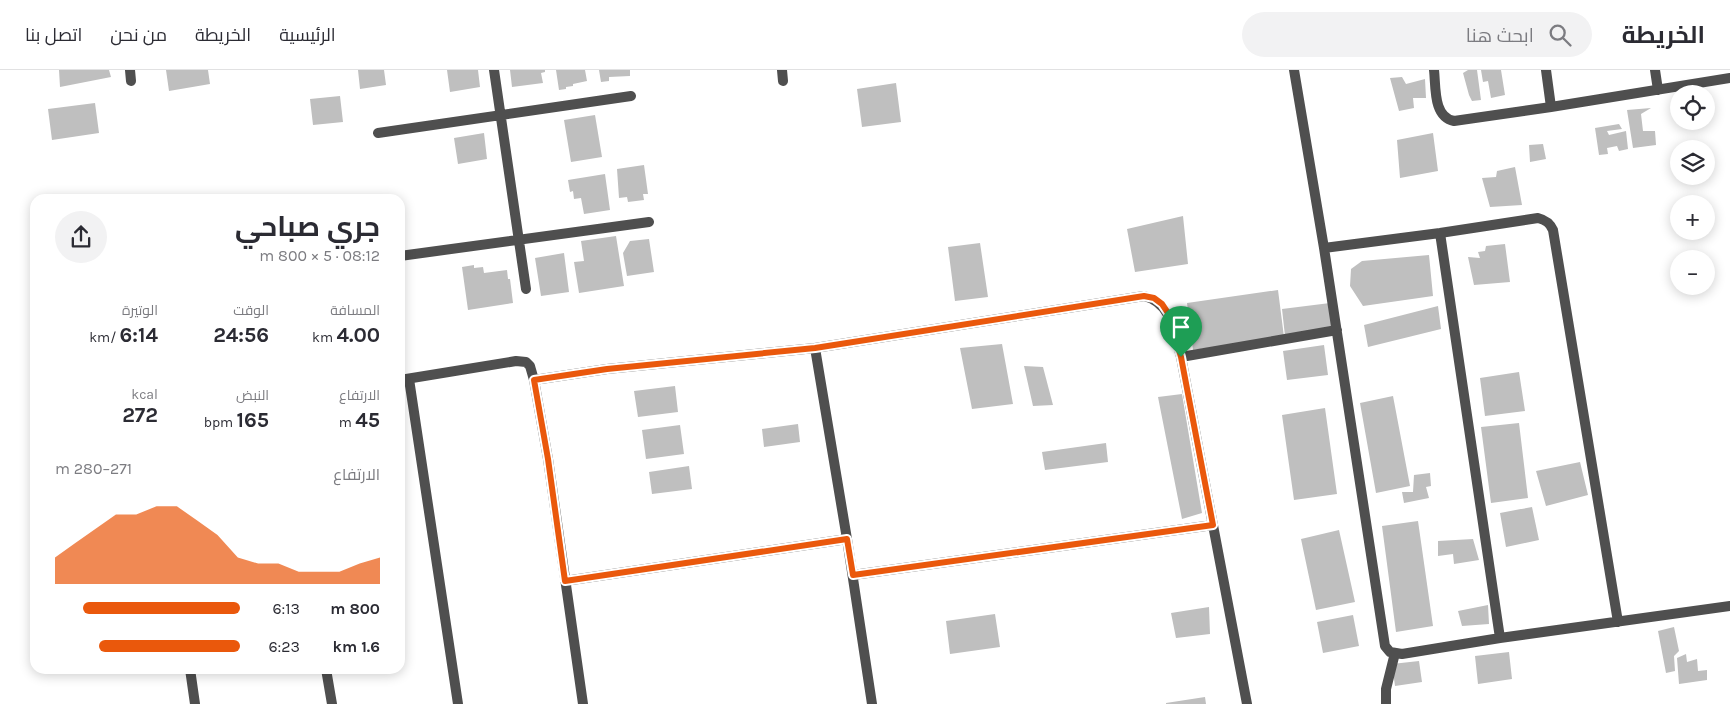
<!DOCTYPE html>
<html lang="ar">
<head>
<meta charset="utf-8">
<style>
	body { margin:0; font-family:Karla,Cairo,sans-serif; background:#f2f2f3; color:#2b2b33; direction:rtl; height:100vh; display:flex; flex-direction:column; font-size:19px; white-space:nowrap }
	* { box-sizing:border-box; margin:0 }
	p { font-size:16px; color:#7c7c81 }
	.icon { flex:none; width:28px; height:28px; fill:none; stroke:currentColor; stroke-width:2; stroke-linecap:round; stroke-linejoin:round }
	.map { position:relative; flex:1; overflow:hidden; direction:ltr }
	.panel { position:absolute; left:30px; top:124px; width:375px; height:480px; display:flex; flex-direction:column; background:#fff; border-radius:15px; box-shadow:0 2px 12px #0003; direction:rtl }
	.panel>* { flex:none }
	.buttons { position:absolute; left:1670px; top:15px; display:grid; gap:10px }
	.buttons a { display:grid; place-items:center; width:45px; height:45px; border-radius:50%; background:#fff; box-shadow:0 2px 12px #0003; font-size:25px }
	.pin { position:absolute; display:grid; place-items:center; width:42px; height:42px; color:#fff; margin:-51px -21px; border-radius:50% 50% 50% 0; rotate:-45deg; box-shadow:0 0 5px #0007 }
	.pin .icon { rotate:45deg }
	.round { display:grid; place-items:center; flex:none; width:52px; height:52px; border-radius:26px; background:#f2f2f3 }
	.overview { display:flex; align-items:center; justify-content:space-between; height:85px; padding:0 25px }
	h1 { font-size:28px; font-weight:700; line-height:38px }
	.metrics { display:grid; grid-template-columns:repeat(3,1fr); gap:8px; height:85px; padding:5px 25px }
	.metrics div { display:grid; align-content:center }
	.metrics b { font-size:21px; font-weight:700 }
	.metrics small { font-size:14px; font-weight:400 }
	.metrics p { font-size:14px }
	.chart { height:140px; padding:10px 25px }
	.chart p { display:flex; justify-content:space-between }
	.chart svg { width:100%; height:90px; margin-top:5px; fill:#ea580c; opacity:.7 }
	ul { padding:0 25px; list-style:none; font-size:16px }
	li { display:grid; grid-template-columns:80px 60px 1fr; align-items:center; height:38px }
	li i { height:12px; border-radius:6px; background:#ea580c }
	header { display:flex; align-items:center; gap:30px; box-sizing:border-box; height:70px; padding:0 25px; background:#fff; border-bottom:1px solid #e1e1e2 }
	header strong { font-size:24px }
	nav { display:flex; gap:28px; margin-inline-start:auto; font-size:18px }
	.search { width:350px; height:45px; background:#f2f2f3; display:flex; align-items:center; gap:12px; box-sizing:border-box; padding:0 18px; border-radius:28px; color:#7c7c81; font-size:19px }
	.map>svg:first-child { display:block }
	.building { fill:#bfbfbf }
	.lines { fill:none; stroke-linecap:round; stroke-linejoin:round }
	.street { stroke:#4f4f4f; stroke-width:10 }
	.route-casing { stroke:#fff; stroke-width:10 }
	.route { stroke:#ea580c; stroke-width:6 }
</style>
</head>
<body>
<header>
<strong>الخريطة</strong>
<div class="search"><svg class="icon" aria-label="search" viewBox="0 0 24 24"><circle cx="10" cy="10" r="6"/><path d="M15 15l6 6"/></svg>ابحث هنا</div>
<nav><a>الرئيسية</a><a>الخريطة</a><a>من نحن</a><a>اتصل بنا</a></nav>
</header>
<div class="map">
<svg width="1730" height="634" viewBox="0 0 1730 634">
	<rect width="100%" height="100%" fill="#fff"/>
	<path class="building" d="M 59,0 L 109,0 L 111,7 L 60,17 Z
		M 166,0 L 208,0 L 210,14 L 169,21 Z
		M 358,0 L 384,0 L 386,15 L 360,19 Z
		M 447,0 L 478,0 L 480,17 L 450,22 Z
		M 510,0 L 545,0 L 545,2 L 541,3 L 543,13 L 512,17 Z
		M 556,0 L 585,0 L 587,11 L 573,14 L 573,16 L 566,17 L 566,19 L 559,20 Z
		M 599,0 L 630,0 L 630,6 L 609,7 L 609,11 L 601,12 Z
		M 1468,0 L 1477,0 L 1481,30 L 1472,31 L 1469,25 L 1463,3 Z
		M 1481,0 L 1501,0 L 1505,25 L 1491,28 L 1488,11 L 1483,12 Z
		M 1402,7 L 1406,14 L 1425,9 L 1426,28 L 1413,28 L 1414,38 L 1399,41 L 1390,8 Z
		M 896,13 L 901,52 L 862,57 L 857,19 Z
		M 340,26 L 343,52 L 313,55 L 310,29 Z
		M 95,33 L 99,63 L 52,70 L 48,39 Z
		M 1651,38 L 1641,44 L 1643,61 L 1655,61 L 1656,75 L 1633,78 L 1627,40 Z
		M 595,45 L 602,87 L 571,92 L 564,50 Z
		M 1619,54 L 1622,59 L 1607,61 L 1609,65 L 1626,61 L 1628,79 L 1619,81 L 1617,76 L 1607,78 L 1608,84 L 1599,85 L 1595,58 Z
		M 484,63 L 487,89 L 458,94 L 454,68 Z
		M 1433,63 L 1438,101 L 1400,108 L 1397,70 Z
		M 1543,74 L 1546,89 L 1530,92 L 1529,75 Z
		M 644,95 L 648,124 L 643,124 L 644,130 L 628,132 L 627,127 L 619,128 L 617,99 Z
		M 1515,97 L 1522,135 L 1490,137 L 1482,108 L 1496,107 L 1497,101 Z
		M 605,104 L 610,140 L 584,144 L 581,128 L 574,129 L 573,121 L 570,122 L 568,110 Z
		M 1183,146 L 1188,194 L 1135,202 L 1127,159 Z
		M 616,166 L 624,216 L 579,223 L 574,192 L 584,191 L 581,171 Z
		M 649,169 L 654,202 L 627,206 L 623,183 L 630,171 Z
		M 980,173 L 988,227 L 955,231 L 948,177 Z
		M 1505,174 L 1510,212 L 1474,215 L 1468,187 L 1480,188 L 1478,182 L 1485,181 L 1486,176 Z
		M 564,183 L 569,222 L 541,226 L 535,188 Z
		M 1429,185 L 1433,226 L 1363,236 L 1350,216 L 1351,199 L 1362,191 Z
		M 474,195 L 474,198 L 483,197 L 484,203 L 507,200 L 508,209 L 510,209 L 513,233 L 468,240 L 462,197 Z
		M 1278,220 L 1284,267 L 1193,280 L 1187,233 Z
		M 1330,233 L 1334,260 L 1285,266 L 1282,239 Z
		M 1438,236 L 1441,259 L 1368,277 L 1364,255 Z
		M 1002,274 L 1013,334 L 972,339 L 960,278 Z
		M 1324,275 L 1328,305 L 1287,310 L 1283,281 Z
		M 1024,296 L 1043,297 L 1053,335 L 1033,336 Z
		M 1519,302 L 1525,341 L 1485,346 L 1480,308 Z
		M 675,316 L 678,342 L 638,347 L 634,321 Z
		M 1182,324 L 1202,443 L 1182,449 L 1158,327 Z
		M 1393,326 L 1410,416 L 1376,423 L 1360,333 Z
		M 1325,338 L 1337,424 L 1294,430 L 1282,345 Z
		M 1519,353 L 1528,428 L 1491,433 L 1481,357 Z
		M 798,354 L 800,372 L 764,377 L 762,359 Z
		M 680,355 L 684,384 L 646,389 L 642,360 Z
		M 1106,373 L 1108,392 L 1045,400 L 1042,382 Z
		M 1580,392 L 1588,425 L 1546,436 L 1536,401 Z
		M 689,396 L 692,419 L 652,424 L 649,402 Z
		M 1430,403 L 1431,416 L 1426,417 L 1429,428 L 1404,433 L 1402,422 L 1413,422 L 1414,405 Z
		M 1532,437 L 1539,470 L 1506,477 L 1500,443 Z
		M 1418,451 L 1433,556 L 1396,562 L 1382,456 Z
		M 1339,460 L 1355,532 L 1316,540 L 1301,469 Z
		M 1473,469 L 1479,490 L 1454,494 L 1453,484 L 1438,486 L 1438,471 Z
		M 1488,535 L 1489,554 L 1462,556 L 1458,541 Z
		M 1209,537 L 1210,564 L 1176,568 L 1171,543 Z
		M 995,544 L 1000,577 L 950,584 L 946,551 Z
		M 1353,545 L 1359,576 L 1323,583 L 1317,552 Z
		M 1674,557 L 1679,581 L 1674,586 L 1675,601 L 1666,603 L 1658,561 Z
		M 1509,582 L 1512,609 L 1478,614 L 1475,586 Z
		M 1686,584 L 1687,592 L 1697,589 L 1698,601 L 1707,600 L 1707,610 L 1679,614 L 1677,588 Z
		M 1419,591 L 1422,612 L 1395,616 L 1392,594 Z
		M 1205,627 L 1206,634 L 1166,634 L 1166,633 Z"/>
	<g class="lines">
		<path class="street" d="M 130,0 L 131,11
			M 494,0 L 526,219
			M 782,0 L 783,11
			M 1294,0 L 1324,178 L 1385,576 L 1390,582 L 1402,584 L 1500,568 L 1730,536
			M 1434,0 C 1436,17 1433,47 1454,51 L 1551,37 L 1730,8
			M 1546,0 L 1551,37
			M 1655,0 L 1658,20
			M 378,63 L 631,26
			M 1440,163 L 1500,568
			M 1324,178 L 1440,163 L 1538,148 C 1546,150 1550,153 1553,160 L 1618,552
			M 400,186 L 649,152
			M 815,278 L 847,469 L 872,634
			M 1181,287 L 1337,260
			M 409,309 L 458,634
			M 400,310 L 516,291 L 526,292 L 530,296 L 534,310 L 548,389 L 583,634
			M 534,310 L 607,299 L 815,278 L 1144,226 C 1172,233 1174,262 1181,287 L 1247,634
			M 853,505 L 1213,455
			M 565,511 L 847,469
			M 190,599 L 195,634
			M 326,599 L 332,634
			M 1386,634 L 1386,619 L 1395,583"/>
	</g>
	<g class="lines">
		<g class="route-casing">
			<path id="route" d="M 1144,226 L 1154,228 L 1162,234 L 1168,243 L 1181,287 L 1213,455 L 853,505 L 847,469 L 565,511 L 548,389 L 534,310 L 607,299 L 815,278 Z"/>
		</g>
		<use href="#route" class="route"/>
	</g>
</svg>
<div class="buttons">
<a><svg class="icon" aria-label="locate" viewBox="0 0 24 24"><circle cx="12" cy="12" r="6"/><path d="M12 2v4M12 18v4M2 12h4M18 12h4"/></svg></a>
<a><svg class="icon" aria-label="layers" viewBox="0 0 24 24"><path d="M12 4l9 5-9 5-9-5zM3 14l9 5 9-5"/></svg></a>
<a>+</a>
<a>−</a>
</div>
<div class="pin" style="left:1181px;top:287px;background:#1e9e55"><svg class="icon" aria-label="arrive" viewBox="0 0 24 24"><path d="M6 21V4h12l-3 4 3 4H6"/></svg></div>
<section class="panel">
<div class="overview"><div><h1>جري صباحي</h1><p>08:12 · 5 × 800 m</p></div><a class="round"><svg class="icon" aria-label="share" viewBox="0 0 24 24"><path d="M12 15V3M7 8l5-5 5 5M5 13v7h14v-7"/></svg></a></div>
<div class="metrics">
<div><p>المسافة</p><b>4.00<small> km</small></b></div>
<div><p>الوقت</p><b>24:56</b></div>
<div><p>الوتيرة</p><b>6:14<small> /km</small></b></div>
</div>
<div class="metrics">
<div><p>الارتفاع</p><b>45<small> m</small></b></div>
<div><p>النبض</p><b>165<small> bpm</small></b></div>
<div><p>kcal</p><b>272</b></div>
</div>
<div class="chart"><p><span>الارتفاع</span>271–280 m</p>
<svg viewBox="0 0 160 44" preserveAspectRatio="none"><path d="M0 44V31L10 24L20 17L30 10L40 10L50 6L60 6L70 13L80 20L90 31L100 34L110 34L120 38L130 38L140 38L150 34L160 31V44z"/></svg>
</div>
<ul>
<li><b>800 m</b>6:13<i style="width:85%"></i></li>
<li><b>1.6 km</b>6:23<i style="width:76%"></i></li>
</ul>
</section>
</div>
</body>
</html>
